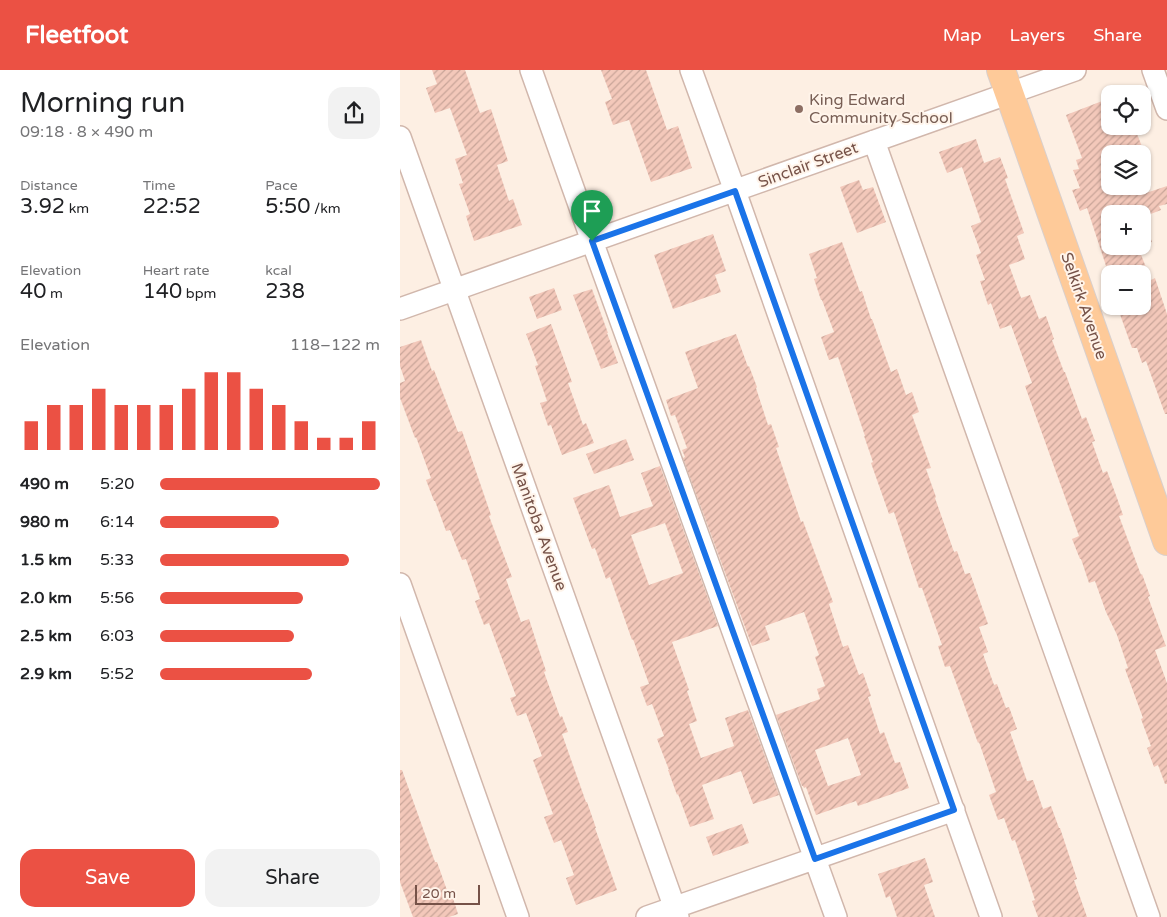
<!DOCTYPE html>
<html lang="en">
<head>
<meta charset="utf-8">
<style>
	body { margin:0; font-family:"Varela Round",sans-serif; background:#f2f2f2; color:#202124; height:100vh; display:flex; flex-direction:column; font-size:19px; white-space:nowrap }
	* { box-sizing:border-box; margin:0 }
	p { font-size:16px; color:#757577 }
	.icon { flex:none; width:28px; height:28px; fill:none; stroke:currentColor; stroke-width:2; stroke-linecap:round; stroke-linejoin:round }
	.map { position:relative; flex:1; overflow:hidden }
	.sheet { display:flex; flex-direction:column; background:#fff; width:400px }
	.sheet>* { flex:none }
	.controls { position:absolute; left:701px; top:15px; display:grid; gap:10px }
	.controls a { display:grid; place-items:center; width:50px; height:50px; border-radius:10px; background:#fff; box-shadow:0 1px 4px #0004; font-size:25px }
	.scale { position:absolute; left:15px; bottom:12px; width:65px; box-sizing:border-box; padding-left:5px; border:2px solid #765248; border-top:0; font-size:14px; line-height:18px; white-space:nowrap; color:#765248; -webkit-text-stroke:4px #fff4ea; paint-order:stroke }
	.pin { position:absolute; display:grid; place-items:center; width:42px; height:42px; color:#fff; margin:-51px -21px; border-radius:50% 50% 50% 0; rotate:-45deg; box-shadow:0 0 5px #0007 }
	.pin .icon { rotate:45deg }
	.round { display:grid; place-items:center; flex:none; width:52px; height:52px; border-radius:15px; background:#f2f2f2 }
	.head { display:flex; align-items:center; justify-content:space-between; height:85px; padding:0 20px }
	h1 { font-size:28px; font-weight:600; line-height:38px }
	.stats { display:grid; grid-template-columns:repeat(3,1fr); gap:8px; height:85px; padding:5px 20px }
	.stats div { display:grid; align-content:center }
	.stats b { font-size:21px; font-weight:600 }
	.stats small { font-size:14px; font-weight:400 }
	.stats p { font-size:14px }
	.chart { height:140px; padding:10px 20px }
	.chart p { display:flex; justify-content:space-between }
	.chart svg { width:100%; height:90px; margin-top:5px; stroke:#eb5144; stroke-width:6 }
	.primary-button { display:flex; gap:10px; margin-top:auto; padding:10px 20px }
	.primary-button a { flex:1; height:58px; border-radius:15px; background:#eb5144; color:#fff; font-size:20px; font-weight:600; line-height:58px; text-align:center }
	.primary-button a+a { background:#f2f2f2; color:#202124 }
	ul { padding:0 20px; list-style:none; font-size:16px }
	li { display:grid; grid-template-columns:80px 60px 1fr; align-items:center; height:38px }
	li i { height:12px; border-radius:6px; background:#eb5144 }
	header { display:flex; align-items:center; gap:30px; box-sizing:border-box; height:70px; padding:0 25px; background:#eb5144; color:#fff }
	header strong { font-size:24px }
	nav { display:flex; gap:28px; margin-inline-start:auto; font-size:18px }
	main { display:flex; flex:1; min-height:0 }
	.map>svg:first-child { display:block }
	.building { fill:url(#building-hatch); fill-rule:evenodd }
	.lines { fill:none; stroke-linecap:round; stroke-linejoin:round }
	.minor-casing { stroke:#d1b7ac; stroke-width:24 }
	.major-casing { stroke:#d9cfcc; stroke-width:30 }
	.minor { stroke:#fff; stroke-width:21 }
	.major { stroke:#feca99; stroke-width:28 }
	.route-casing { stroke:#fff; stroke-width:10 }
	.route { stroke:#1a73e8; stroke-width:6 }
	.education-dot { fill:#8d6e63; stroke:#fff4ea; stroke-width:2 }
	.labels { text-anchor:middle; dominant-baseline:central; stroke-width:4; stroke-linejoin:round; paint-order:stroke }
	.education-label { font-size:16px; fill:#785e54; stroke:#fff4ea; text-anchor:start }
	.street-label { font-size:16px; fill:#765248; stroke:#fff4ea }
</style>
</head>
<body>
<header>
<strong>Fleetfoot</strong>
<nav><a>Map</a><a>Layers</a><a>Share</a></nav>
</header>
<main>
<section class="sheet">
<div class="head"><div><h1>Morning run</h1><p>09:18 · 8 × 490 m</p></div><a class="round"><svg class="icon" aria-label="share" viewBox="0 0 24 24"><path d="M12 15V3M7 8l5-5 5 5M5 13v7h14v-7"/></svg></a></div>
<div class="stats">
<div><p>Distance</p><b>3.92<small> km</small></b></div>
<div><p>Time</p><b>22:52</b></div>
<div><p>Pace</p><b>5:50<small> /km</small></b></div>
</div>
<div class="stats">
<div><p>Elevation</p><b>40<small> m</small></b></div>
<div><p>Heart rate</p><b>140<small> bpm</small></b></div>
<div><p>kcal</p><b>238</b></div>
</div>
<div class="chart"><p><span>Elevation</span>118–122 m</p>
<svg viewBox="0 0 160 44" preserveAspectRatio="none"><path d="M5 44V30M15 44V22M25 44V22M35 44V14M45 44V22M55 44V22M65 44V22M75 44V14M85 44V6M95 44V6M105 44V14M115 44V22M125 44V30M135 44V38M145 44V38M155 44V30"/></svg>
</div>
<ul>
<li><b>490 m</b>5:20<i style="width:100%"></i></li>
<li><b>980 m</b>6:14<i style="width:54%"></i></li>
<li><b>1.5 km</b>5:33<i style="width:86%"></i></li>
<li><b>2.0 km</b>5:56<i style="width:65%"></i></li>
<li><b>2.5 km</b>6:03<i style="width:61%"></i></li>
<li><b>2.9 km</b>5:52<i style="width:69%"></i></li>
</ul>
<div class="primary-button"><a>Save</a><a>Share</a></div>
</section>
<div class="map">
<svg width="767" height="847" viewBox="0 0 767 847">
	<defs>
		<pattern id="building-hatch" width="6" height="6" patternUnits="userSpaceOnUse" patternTransform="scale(1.25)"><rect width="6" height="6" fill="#f3c8ba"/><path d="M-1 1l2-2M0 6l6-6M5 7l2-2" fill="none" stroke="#c9a599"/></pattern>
	</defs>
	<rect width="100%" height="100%" fill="#fdefe3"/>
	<path class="building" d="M 32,0 L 65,0 L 80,43 L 91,39 L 108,91 L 97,95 L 109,131 L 113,129 L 122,155 L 74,171 L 66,146 L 70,144 L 59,114 L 63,113 L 55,89 L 67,85 L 50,38 L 35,43 L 26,18 L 37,14 Z
		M 201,0 L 246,0 L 267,60 L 278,56 L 292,98 L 251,112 L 229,50 L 213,55 L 205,32 L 212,29 Z
		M 710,28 L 710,56 L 734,56 L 746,87 L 742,88 L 742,84 L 710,84 L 710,116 L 740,116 L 743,124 L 767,116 L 767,134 L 759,136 L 761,140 L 743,147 L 752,172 L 742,175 L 742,144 L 710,144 L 710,176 L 740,176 L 738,177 L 751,210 L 755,208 L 767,244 L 767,344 L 765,344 L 746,291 L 742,293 L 737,278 L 732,278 L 717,236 L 742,236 L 742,204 L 710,204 L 710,216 L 705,203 L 708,202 L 687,138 L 680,141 L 672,120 L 680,118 L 673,100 L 679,99 L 676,90 L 682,88 L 666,45 Z
		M 576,69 L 584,93 L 600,87 L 608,108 L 605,109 L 624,163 L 617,166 L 625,189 L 609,195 L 621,228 L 630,225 L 639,249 L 646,246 L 654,269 L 652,270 L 664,302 L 665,302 L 682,349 L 686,347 L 695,371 L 692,372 L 703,403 L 707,401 L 717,428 L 723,445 L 719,446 L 741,505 L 742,504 L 750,526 L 748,527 L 766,576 L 755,580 L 767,613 L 767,714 L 765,714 L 758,695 L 754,697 L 747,678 L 751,676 L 741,649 L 743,648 L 725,599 L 728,598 L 717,565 L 706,542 L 695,511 L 689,513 L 681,489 L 680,489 L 672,469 L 679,466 L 625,316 L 632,313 L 611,255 L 600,259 L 591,233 L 588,235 L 580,211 L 585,210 L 576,185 L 581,183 L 571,156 L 581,152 L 562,97 L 547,103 L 539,82 Z
		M 459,110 L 463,120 L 473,117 L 486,152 L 457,163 L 440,117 Z
		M 313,164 L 326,201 L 315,205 L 321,222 L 273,239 L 254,185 Z
		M 442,172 L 460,222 L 462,221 L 471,249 L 472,249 L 491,302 L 497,299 L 506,325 L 512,322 L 519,342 L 512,345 L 531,398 L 526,399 L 536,427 L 535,428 L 554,482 L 557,481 L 565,504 L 570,503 L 588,554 L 579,557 L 588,582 L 583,584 L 594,615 L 597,614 L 606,638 L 609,637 L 617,659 L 610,662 L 627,711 L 633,710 L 643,739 L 651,736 L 659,758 L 660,758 L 677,809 L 674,810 L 687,847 L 638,847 L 632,831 L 635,830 L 615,770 L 612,771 L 604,748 L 598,750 L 589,725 L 596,722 L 579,672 L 578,673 L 550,596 L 545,597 L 538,576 L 542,575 L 522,518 L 519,518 L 494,442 L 489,444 L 471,393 L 473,392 L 464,366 L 465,366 L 438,287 L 429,290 L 421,267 L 434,262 L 422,230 L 421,230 L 414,209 L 417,208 L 409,184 Z
		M 154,218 L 162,240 L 137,249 L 129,227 Z
		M 192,219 L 208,263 L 207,263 L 218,293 L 201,299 L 173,225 Z
		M 151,254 L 172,312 L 168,313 L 183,355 L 186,353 L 194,373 L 162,385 L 151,355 L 148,356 L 140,333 L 147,331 L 135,296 L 138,295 L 126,264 Z
		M 336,264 L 348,297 L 349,296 L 357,317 L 356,318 L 368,355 L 371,354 L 379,377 L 376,378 L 401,452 L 403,451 L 433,532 L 429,534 L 443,577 L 448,575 L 459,605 L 463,603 L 471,626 L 468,627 L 480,664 L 484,662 L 495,693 L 500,692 L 509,718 L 458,736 L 456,731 L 416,745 L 406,717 L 404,718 L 403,716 L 402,716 L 376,645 L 420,629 L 417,619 L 425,616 L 415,587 L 419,585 L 404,542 L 365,556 L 370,570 L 352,576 L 283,388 L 285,387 L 282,380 L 287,378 L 275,345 L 271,346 L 266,330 L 298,318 L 285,282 ZM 448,668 L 461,705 L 428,716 L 415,680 Z
		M 21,270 L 32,301 L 34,300 L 58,362 L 62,361 L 70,384 L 91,445 L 89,446 L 112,507 L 106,509 L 121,552 L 129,549 L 136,571 L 146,601 L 144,602 L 160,647 L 162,646 L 168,662 L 162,664 L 186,732 L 187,732 L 196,758 L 195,758 L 217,820 L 176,835 L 166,808 L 174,805 L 161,770 L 154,773 L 144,747 L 153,744 L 133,690 L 142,686 L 126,643 L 117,646 L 110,628 L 116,626 L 100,583 L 89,553 L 84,555 L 75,531 L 80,529 L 66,489 L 62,490 L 50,460 L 46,461 L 35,431 L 34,431 L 26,410 L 31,408 L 16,367 L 15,368 L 0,328 L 0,313 L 5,311 L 0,296 L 0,277 Z
		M 226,369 L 234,390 L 194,404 L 186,384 Z
		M 260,396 L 318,556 L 272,572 L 289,620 L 287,621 L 297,651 L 289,654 L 301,688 L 334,676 L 325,648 L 348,640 L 379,725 L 353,734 L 341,701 L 302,715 L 314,749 L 290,757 L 278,724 L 277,725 L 268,700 L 269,700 L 257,669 L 264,666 L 252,634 L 247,636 L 240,617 L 249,614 L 233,569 L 232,570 L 210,507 L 206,509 L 195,478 L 192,479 L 173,428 L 209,415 L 220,447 L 253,436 L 241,403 ZM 265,453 L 283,503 L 249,515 L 231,465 Z
		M 0,700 L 2,700 L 35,792 L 37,792 L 49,826 L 52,825 L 58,844 L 49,847 L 13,847 L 0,812 Z
		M 342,754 L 349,773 L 313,786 L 306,767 Z
		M 525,788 L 533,812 L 524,815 L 535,847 L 497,847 L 490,826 L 486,828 L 478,804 Z"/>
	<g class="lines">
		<g class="minor-casing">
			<path id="minor" d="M 131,0 L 192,171 L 436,847
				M 291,0 L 335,121 L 591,847
				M 753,0 L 767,39
				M 0,67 L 278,847
				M 474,71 L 749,847
				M 0,239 L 675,0
				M 0,514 L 118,847
				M 247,847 L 554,740"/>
		</g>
		<g class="major-casing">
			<path id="major" d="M 601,0 L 767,471"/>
		</g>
		<use href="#minor" class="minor"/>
		<use href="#major" class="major"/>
	</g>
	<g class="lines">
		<g class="route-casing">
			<path id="route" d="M 335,121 L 554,740 L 415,789 L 192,171 Z"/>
		</g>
		<use href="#route" class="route"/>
	</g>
	<circle class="education-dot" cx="399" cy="39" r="5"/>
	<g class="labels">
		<g class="education-label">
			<text x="409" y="30">King Edward<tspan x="409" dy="18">Community School</tspan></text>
		</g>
		<g class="street-label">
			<text transform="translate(408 95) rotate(-20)">Sinclair Street</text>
			<text transform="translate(684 236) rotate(71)">Selkirk Avenue</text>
			<text transform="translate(139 457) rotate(70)">Manitoba Avenue</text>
		</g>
	</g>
</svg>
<div class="controls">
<a><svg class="icon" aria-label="locate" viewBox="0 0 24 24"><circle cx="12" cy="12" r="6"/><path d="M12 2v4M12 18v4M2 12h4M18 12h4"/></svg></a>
<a><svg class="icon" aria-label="layers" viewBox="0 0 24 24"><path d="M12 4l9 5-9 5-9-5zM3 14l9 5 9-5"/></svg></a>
<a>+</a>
<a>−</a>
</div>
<div class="scale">20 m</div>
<div class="pin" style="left:192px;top:171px;background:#1e9e55"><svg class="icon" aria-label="arrive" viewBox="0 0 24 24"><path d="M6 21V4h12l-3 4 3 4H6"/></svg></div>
</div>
</main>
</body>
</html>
